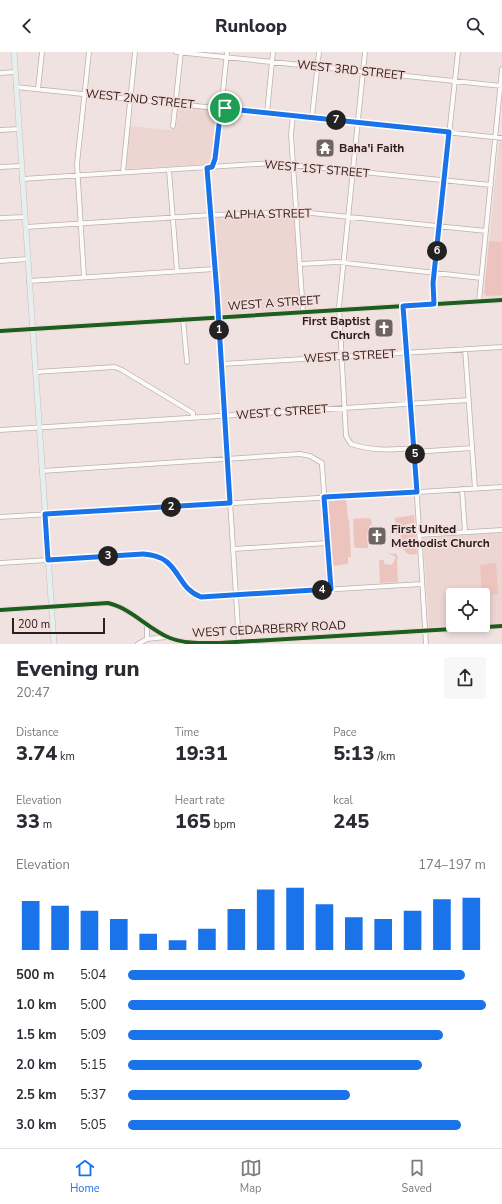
<!DOCTYPE html>
<html lang="en">
<head>
<meta charset="utf-8">
<style>
	body { margin:0; font-family:"Nunito Sans",sans-serif; background:#f7f7f7; color:#2b2b33; height:100vh; display:flex; flex-direction:column; font-size:15px; white-space:nowrap }
	* { box-sizing:border-box; margin:0 }
	p { font-size:13px; color:#7c7c81 }
	.icon { flex:none; width:22px; height:22px; fill:none; stroke:currentColor; stroke-width:2; stroke-linecap:round; stroke-linejoin:round }
	.map { position:relative; height:592px; overflow:hidden }
	.details { display:flex; flex-direction:column; background:#fff; flex:1 }
	.details>* { flex:none }
	.fabs { position:absolute; left:446px; top:536px; display:grid; gap:8px }
	.fabs a { display:grid; place-items:center; width:44px; height:44px; border-radius:4px; background:#fff; box-shadow:0 2px 6px #0003; font-size:20px }
	.scale { position:absolute; left:12px; bottom:10px; width:93px; box-sizing:border-box; padding-left:4px; border:2px solid #292120; border-top:0; font-size:11px; line-height:14px; white-space:nowrap; color:#292120; -webkit-text-stroke:3px #f5ddda; paint-order:stroke }
	.pin { position:absolute; display:grid; place-items:center; width:34px; height:34px; color:#fff; margin:-17px; border:2px solid #fff; border-radius:50%; box-shadow:0 1px 4px #0007 }
	.km { position:absolute; width:20px; height:20px; margin:-10px; border-radius:50%; background:#222; color:#fff; font-size:11px; line-height:20px; text-align:center }
	.round { display:grid; place-items:center; flex:none; width:42px; height:42px; border-radius:4px; background:#f7f7f7 }
	.summary { display:flex; align-items:center; justify-content:space-between; height:68px; padding:0 16px }
	h1 { font-size:22px; font-weight:800; line-height:30px }
	.stats { display:grid; grid-template-columns:repeat(3,1fr); gap:6px; height:68px; padding:4px 16px }
	.stats div { display:grid; align-content:center }
	.stats b { font-size:20px; font-weight:800 }
	.stats small { font-size:11px; font-weight:400 }
	.stats p { font-size:11px }
	.chart { height:112px; padding:8px 16px }
	.chart p { display:flex; justify-content:space-between }
	.chart svg { width:100%; height:72px; margin-top:4px; stroke:#1a73e8; stroke-width:6 }
	ul { padding:0 16px; list-style:none; font-size:13px }
	li { display:grid; grid-template-columns:64px 48px 1fr; align-items:center; height:30px }
	li i { height:10px; border-radius:5px; background:#1a73e8 }
	header { display:flex; justify-content:space-between; align-items:center; height:52px; padding:0 16px; background:#fff; font-size:18px; font-weight:800 }
	.tab-bar { display:flex; justify-content:space-around; align-items:center; height:56px; border-top:1px solid #e1e1e2; background:#fff; font-size:11px; color:#7c7c81 }
	.tab-bar a { display:grid; justify-items:center; gap:2px }
	.tab-bar .on { color:#1a73e8 }
	.map>svg:first-child { display:block }
	.built { fill:#edd5d2 }
	.green { fill:#edc3be }
	.lines { fill:none; stroke-linecap:round; stroke-linejoin:round }
	.minor-casing { stroke:#bbb1b0; stroke-width:5.5 }
	.major-casing { stroke:#c6c0bf; stroke-width:6 }
	.minor { stroke:#fdfbfa; stroke-width:4 }
	.major { stroke:#e7efee; stroke-width:5 }
	.cycleway-casing { stroke:#f5ddda; stroke-width:6 }
	.cycleway { stroke:#1b5e20; stroke-width:4 }
	.route-casing { stroke:#fff; stroke-width:8 }
	.route { stroke:#1a73e8; stroke-width:5 }
	.labels { text-anchor:middle; dominant-baseline:central; stroke-width:3.5; stroke-linejoin:round; paint-order:stroke }
	.street-label { font-size:12px; fill:#292120; stroke:#f5ddda }
	.poi-label { font-size:12px; font-weight:bold; fill:#292120; stroke:#f5ddda; text-anchor:start }
</style>
</head>
<body>
<header><svg class="icon" aria-label="back" viewBox="0 0 24 24"><path d="M15 5l-7 7 7 7"/></svg>Runloop<svg class="icon" aria-label="search" viewBox="0 0 24 24"><circle cx="10" cy="10" r="6"/><path d="M15 15l6 6"/></svg></header>
<div class="map">
<svg width="502" height="592" viewBox="0 0 502 592">
	<rect width="100%" height="100%" fill="#efe2e0"/>
	<path class="built" d="M 178,54 L 218,58 L 213,109 L 211,111 L 207,112 L 127,117 L 126,116 L 130,74 L 170,78 L 174,77 L 176,75 Z
		M 499,90 L 502,90 L 502,244 L 484,245 Z
		M 293,162 L 299,219 L 300,257 L 222,262 L 220,261 L 212,166 L 215,165 Z
		M 502,481 L 502,571 L 483,572 L 483,543 L 453,543 L 453,573 L 466,573 L 429,575 L 423,486 Z"/>
	<path class="green" d="M 489,189 L 502,190 L 502,243 L 487,244 L 484,241 Z
		M 346,447 L 348,467 L 349,467 L 351,505 L 348,505 L 348,512 L 332,514 L 327,449 Z
		M 414,463 L 415,471 C 404,472 399,474 396,484 L 395,466 Z
		M 366,466 L 371,467 L 372,473 L 369,474 L 370,483 L 367,483 L 368,496 L 356,496 L 354,494 L 353,467 Z
		M 415,475 L 417,502 C 414,502 409,504 407,501 C 401,497 400,487 401,481 L 406,476 Z
		M 386,500 L 393,502 L 396,501 L 398,505 L 397,509 L 398,530 L 380,531 L 379,508 L 384,508 L 384,512 L 392,513 L 396,505 Z
		M 496,511 L 498,542 L 482,543 L 480,513 Z"/>
	<g class="lines">
		<g class="minor-casing">
			<path id="minor" d="M 176,0 L 502,34
				M 365,0 L 339,255 L 346,384 L 351,392 C 372,399 392,398 414,396
				M 0,21 L 15,20
				M 16,35 L 502,86
				M 38,37 L 42,0
				M 267,61 L 273,0
				M 293,63 L 291,83 L 303,260
				M 312,65 L 319,0
				M 173,74 L 181,0
				M 0,78 L 19,77
				M 0,115 L 21,114
				M 207,115 L 217,241 L 239,592
				M 212,115 L 217,98 L 227,0
				M 169,118 L 177,219
				M 123,120 L 135,0
				M 22,127 L 273,111 L 491,133
				M 0,166 L 25,165
				M 26,175 L 211,163 L 301,160 L 486,179
				M 0,209 L 28,207
				M 301,212 L 337,210 L 481,226
				M 84,225 L 77,112 L 89,0
				M 29,229 L 215,217
				M 479,249 L 502,17
				M 434,252 L 433,231 L 458,0
				M 403,254 L 414,396 L 426,592
				M 183,267 L 187,310
				M 0,279 L 502,248
				M 465,297 L 475,437
				M 221,312 L 502,295
				M 36,320 L 115,315 L 122,318 L 193,361 L 193,366
				M 0,378 L 469,348
				M 414,400 L 472,396
				M 42,419 L 300,402 L 310,404 L 322,411 L 322,413 L 331,537
				M 462,437 L 465,480
				M 0,465 L 502,435
				M 419,483 L 502,478
				M 233,497 L 327,491
				M 0,511 L 143,502 C 151,503 160,504 167,510 C 181,522 182,538 201,545 L 422,532
				M 0,558 L 108,551 C 131,556 148,577 170,586 C 185,592 203,591 219,591 L 502,574
				M 147,587 L 167,585
				M 138,592 L 147,587 L 147,573"/>
		</g>
		<g class="major-casing">
			<path id="major" d="M 14,0 L 54,592"/>
		</g>
		<use href="#minor" class="minor"/>
		<use href="#major" class="major"/>
		<g class="cycleway-casing">
			<path id="cycleway" d="M 0,279 L 502,248
				M 0,558 L 108,551 C 131,556 148,577 170,586 C 185,592 203,591 219,591 L 502,574"/>
		</g>
		<use href="#cycleway" class="cycleway"/>
	</g>
	<g class="lines">
		<g class="route-casing">
			<path id="route" d="M 221,56 L 449,80 L 433,231 L 434,252 L 403,254 L 417,440 L 324,445 L 331,537 L 201,545 C 182,538 181,522 167,510 C 160,504 151,503 143,502 L 48,508 L 45,462 L 230,451 L 217,241 L 207,116 L 212,115 L 215,107 Z"/>
		</g>
		<use href="#route" class="route"/>
	</g>
	<defs>
		<g id="temple-square" transform="scale(1)"><rect x="-9" y="-9" width="18" height="18" rx="4" fill="#6e6563" stroke="#f5ddda"/><path d="M0-6L5-2H3V0L6.5 2.5H4V6H1.5V3h-3V6H-4V2.5H-6.5L-3 0V-2H-5Z" fill="#fff"/></g>
		<g id="church-square" transform="scale(1)"><rect x="-9" y="-9" width="18" height="18" rx="4" fill="#6e6563" stroke="#f5ddda"/><path d="M-1.2-6h2.4v3.5h3.3v2.4h-3.3V6h-2.4V-.1h-3.3v-2.4h3.3Z" fill="#fff"/></g>
	</defs>
	<g fill-rule="evenodd">
		<use href="#temple-square" x="325" y="96"/>
		<use href="#church-square" x="384" y="276"/>
		<use href="#church-square" x="377" y="484"/>
	</g>
	<g class="labels">
		<g class="street-label">
			<text transform="translate(351 18) rotate(6)">WEST 3RD STREET</text>
			<text transform="translate(140 47) rotate(6)">WEST 2ND STREET</text>
			<text transform="translate(317 117) rotate(5)">WEST 1ST STREET</text>
			<text transform="translate(268 162) rotate(-1)">ALPHA STREET</text>
			<text transform="translate(274 251) rotate(-4)">WEST A STREET</text>
			<text transform="translate(350 304) rotate(-3)">WEST B STREET</text>
			<text transform="translate(282 360) rotate(-4)">WEST C STREET</text>
			<text transform="translate(269 577) rotate(-3)">WEST CEDARBERRY ROAD</text>
		</g>
		<g class="poi-label">
			<text x="339" y="96">Baha'i Faith</text>
			<text x="370" y="269" text-anchor="end">First Baptist<tspan x="370" dy="14">Church</tspan></text>
			<text x="391" y="477">First United<tspan x="391" dy="14">Methodist Church</tspan></text>
		</g>
	</g>
</svg>
<div class="fabs">
<a><svg class="icon" aria-label="locate" viewBox="0 0 24 24"><circle cx="12" cy="12" r="6"/><path d="M12 2v4M12 18v4M2 12h4M18 12h4"/></svg></a>
</div>
<div class="scale">200 m</div>
<div class="pin" style="left:225px;top:56px;background:#1e9e55"><svg class="icon" aria-label="arrive" viewBox="0 0 24 24"><path d="M6 21V4h12l-3 4 3 4H6"/></svg></div>
<b class="km" style="left:219px;top:278px">1</b>
<b class="km" style="left:171px;top:455px">2</b>
<b class="km" style="left:108px;top:504px">3</b>
<b class="km" style="left:322px;top:538px">4</b>
<b class="km" style="left:415px;top:402px">5</b>
<b class="km" style="left:437px;top:199px">6</b>
<b class="km" style="left:336px;top:68px">7</b>
</div>
<section class="details">
<div class="summary"><div><h1>Evening run</h1><p>20:47</p></div><a class="round"><svg class="icon" aria-label="share" viewBox="0 0 24 24"><path d="M12 15V3M7 8l5-5 5 5M5 13v7h14v-7"/></svg></a></div>
<div class="stats">
<div><p>Distance</p><b>3.74<small> km</small></b></div>
<div><p>Time</p><b>19:31</b></div>
<div><p>Pace</p><b>5:13<small> /km</small></b></div>
</div>
<div class="stats">
<div><p>Elevation</p><b>33<small> m</small></b></div>
<div><p>Heart rate</p><b>165<small> bpm</small></b></div>
<div><p>kcal</p><b>245</b></div>
</div>
<div class="chart"><p><span>Elevation</span>174–197 m</p>
<svg viewBox="0 0 160 44" preserveAspectRatio="none"><path d="M5 44V14M15 44V17M25 44V20M35 44V25M45 44V34M55 44V38M65 44V31M75 44V19M85 44V7M95 44V6M105 44V16M115 44V24M125 44V25M135 44V20M145 44V13M155 44V12"/></svg>
</div>
<ul>
<li><b>500 m</b>5:04<i style="width:94%"></i></li>
<li><b>1.0 km</b>5:00<i style="width:100%"></i></li>
<li><b>1.5 km</b>5:09<i style="width:88%"></i></li>
<li><b>2.0 km</b>5:15<i style="width:82%"></i></li>
<li><b>2.5 km</b>5:37<i style="width:62%"></i></li>
<li><b>3.0 km</b>5:05<i style="width:93%"></i></li>
</ul>
</section>
<nav class="tab-bar">
<a class="on"><svg class="icon" aria-label="home" viewBox="0 0 24 24"><path d="M3 11l9-7 9 7M6 9v11h12V9"/></svg>Home</a>
<a><svg class="icon" aria-label="map" viewBox="0 0 24 24"><path d="M3 6l6-2 6 2 6-2v14l-6 2-6-2-6 2zM9 4v14M15 6v14"/></svg>Map</a>
<a><svg class="icon" aria-label="saved" viewBox="0 0 24 24"><path d="M7 4h10v16l-5-4-5 4z"/></svg>Saved</a>
</nav>
</body>
</html>
